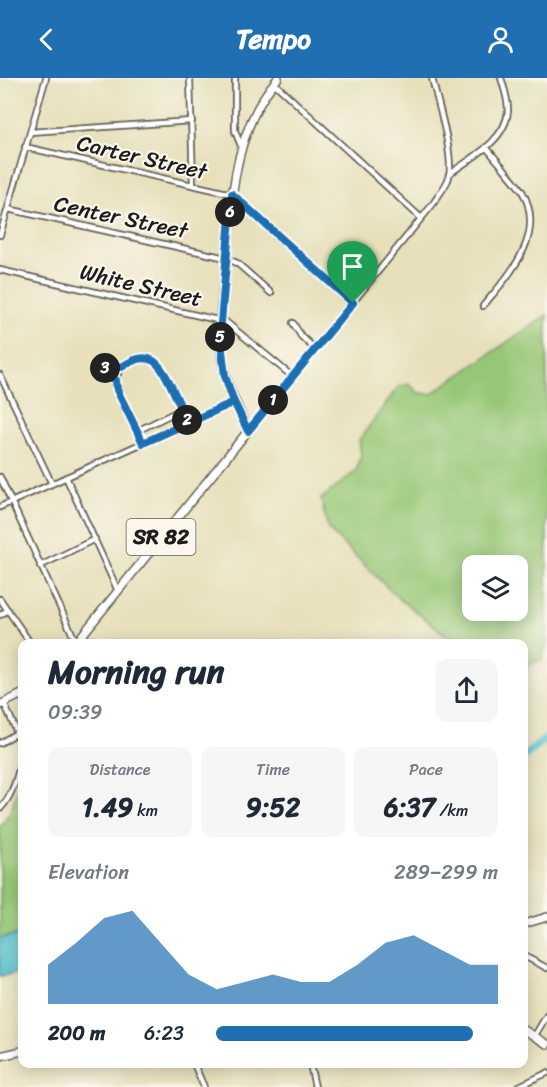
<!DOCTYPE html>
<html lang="en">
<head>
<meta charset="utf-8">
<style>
	body { margin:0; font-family:Sriracha,sans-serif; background:#f6f6f7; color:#1f2937; height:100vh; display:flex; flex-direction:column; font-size:22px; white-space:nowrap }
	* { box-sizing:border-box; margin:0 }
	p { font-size:20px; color:#747a83 }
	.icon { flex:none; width:33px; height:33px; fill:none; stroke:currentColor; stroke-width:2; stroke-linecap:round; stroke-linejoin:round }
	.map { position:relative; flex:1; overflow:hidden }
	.details { position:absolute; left:18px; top:561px; width:510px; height:429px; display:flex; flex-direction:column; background:#fff; border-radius:12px; box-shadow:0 3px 15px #0003 }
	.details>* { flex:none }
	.buttons { position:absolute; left:462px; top:477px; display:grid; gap:12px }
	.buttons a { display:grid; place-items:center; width:66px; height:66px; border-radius:12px; background:#fff; box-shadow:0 3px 15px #0003; font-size:30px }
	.pin { position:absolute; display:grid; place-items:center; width:51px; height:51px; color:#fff; margin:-62px -26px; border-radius:50% 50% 50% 0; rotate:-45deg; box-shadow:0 0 6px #0007 }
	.pin .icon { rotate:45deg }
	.km { position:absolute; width:30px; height:30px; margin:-15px; border-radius:50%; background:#222; color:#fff; font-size:16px; line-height:30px; text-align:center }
	.round { display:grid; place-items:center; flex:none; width:63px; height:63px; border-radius:12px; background:#f6f6f7 }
	.summary { display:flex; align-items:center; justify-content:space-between; height:102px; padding:0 30px }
	h1 { font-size:33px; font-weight:800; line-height:45px }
	.stats { display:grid; grid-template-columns:repeat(3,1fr); gap:9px; height:102px; padding:6px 30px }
	.stats div { display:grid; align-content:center; border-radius:12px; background:#f6f6f7; text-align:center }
	.stats b { font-size:26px; font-weight:800 }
	.stats small { font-size:16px; font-weight:400 }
	.stats p { font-size:16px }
	.chart { height:168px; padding:12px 30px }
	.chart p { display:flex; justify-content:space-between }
	.chart svg { width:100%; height:108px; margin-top:6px; fill:#1f6fb2; opacity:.7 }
	ul { padding:0 30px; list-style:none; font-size:20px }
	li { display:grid; grid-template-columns:96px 72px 1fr; align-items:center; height:45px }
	li i { height:15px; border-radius:8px; background:#1f6fb2 }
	header { display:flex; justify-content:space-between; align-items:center; height:78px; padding:0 30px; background:#1f6fb2; color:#fff; font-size:27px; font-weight:800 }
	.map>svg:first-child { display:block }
	.green { fill:#96c776; stroke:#597249; stroke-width:1.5; fill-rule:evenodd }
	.water { fill:#55c2ce; stroke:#386f75; stroke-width:1.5 }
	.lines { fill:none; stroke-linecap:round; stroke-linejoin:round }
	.river { stroke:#55c2ce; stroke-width:8 }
	.minor-casing { stroke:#636154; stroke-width:8 }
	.primary-casing { stroke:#636154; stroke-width:10 }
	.trunk-casing { stroke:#636154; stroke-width:10 }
	.minor { stroke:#fff; stroke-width:4.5 }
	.primary { stroke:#fff; stroke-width:7 }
	.trunk { stroke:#fff; stroke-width:7 }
	.route-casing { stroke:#fff; stroke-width:12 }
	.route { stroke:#1f6fb2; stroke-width:8 }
	.labels { text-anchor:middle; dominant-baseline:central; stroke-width:4.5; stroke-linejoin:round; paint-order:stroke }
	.shield { fill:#fbf7ec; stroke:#5f5e5a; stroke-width:1.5 }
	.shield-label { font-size:21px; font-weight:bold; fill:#1c1c1c }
	.street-label { font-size:22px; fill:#1c1c1c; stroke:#fbf7ec }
</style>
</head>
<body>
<header><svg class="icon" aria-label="back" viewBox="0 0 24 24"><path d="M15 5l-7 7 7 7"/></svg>Tempo<svg class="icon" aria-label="person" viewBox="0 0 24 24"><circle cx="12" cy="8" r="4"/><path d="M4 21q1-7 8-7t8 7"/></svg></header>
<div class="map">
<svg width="547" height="1009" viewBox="0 0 547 1009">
	<rect width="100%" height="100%" fill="#fbf7ec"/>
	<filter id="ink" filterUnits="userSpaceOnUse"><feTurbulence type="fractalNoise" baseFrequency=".0167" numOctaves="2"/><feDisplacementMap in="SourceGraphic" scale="12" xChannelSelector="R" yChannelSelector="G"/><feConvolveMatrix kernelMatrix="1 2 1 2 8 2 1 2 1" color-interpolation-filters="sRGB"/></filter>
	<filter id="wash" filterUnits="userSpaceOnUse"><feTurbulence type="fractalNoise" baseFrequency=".008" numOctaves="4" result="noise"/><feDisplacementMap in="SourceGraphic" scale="24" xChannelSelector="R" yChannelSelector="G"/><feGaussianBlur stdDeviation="1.35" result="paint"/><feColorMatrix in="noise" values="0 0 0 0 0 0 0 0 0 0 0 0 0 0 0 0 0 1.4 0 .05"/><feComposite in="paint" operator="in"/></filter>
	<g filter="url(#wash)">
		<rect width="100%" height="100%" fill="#e7e0bb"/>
		<path class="green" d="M 547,237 L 547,565 L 542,582 L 530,586 L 524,592 L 524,566 L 456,565 L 397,519 L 328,451 L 321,421 L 356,393 L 361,377 L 359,362 L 398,309 L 409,306 L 419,315 L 431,316 ZM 472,488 L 518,488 L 518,532 L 472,532 Z
			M 22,695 L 22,856 L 0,860 L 0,748 L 11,733 Z"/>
		<path class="water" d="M 22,856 L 22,895 L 0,898 L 0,860 Z"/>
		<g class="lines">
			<path class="river" d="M 524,678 L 547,660"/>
		</g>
	</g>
	<g filter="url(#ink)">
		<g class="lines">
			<g class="minor-casing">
				<path id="minor" d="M 190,0 L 193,107
					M 235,0 L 235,53 L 241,68
					M 274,5 L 421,140
					M 30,54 L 192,43
					M 25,69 L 232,116 L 353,225
					M 449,96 C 470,81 507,62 508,32 C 508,21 504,10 501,0
					M 8,131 L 226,180 L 237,185 L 271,215
					M 0,157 L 46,0
					M 0,192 L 226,244 L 293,299
					M 483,228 C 510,196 547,157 522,113 C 511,98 498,84 486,69
					M 293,245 L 301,258 L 315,271
					M 0,297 L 52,406
					M 116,302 L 109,297 L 104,287 L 107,285 L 122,289
					M 137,353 L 182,331
					M 248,353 L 433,126 C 437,119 444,111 448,102 C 456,82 437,23 432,0
					M 143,365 C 136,351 117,320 116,306 C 115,296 121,289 130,284 C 162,265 178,323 188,345
					M 0,399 L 76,564
					M 66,399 L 118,513
					M 0,429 L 234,324
					M 40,488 L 95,461
					M 0,521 L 31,566
					M 0,537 L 8,532
					M 4,625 L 22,666
					M 0,665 L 17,655
					M 0,731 C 13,718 18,696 22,679
					M 524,878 L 547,890
					M 534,959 L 547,937
					M 194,986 L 204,1009
					M 310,986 L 315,1009
					M 517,1009 L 547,995"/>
			</g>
			<g class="primary-casing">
				<path id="primary" d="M 75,566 L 248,353 C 238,328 226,307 222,280 C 217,249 223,216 226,185 C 232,120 233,52 278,0
					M 0,627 L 22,616
					M 524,952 L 547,966"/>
			</g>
			<g class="trunk-casing">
				<path id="trunk" d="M 524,846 L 547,839
					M 0,978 L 22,973"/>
			</g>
			<use href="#minor" class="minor"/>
			<use href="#primary" class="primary"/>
			<use href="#trunk" class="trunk"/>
		</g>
	</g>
	<g class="lines" filter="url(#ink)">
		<g class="route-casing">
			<path id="route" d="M 353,225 L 248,353 L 234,324 L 188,345 C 183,333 177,321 172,310 C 160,284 150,270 122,289 L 107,285 L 104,288 L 110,299 L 116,302 L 117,312 L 143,365 L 234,324 L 225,298 L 220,256 L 232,116 L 353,225"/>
		</g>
		<use href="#route" class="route"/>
	</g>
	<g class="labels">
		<rect class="shield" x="126.5" y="441" width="69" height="36" rx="4.5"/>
		<g class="shield-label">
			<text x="161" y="459">SR 82</text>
		</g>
		<g class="street-label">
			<text transform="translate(142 79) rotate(13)">Carter Street</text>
			<text transform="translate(121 139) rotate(12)">Center Street</text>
			<text transform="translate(141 207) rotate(13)">White Street</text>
		</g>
	</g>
</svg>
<div class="buttons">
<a><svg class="icon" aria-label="layers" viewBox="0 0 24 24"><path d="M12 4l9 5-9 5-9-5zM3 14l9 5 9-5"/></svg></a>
</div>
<div class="pin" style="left:353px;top:225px;background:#1e9e55"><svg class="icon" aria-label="arrive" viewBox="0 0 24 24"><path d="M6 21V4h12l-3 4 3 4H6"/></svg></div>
<b class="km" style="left:273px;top:322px">1</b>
<b class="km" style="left:187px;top:342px">2</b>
<b class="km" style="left:105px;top:290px">3</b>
<b class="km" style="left:220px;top:259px">5</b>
<b class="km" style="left:230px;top:134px">6</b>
<section class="details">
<div class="summary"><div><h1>Morning run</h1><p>09:39</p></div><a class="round"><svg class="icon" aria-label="share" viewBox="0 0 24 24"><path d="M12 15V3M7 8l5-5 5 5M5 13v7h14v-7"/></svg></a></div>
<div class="stats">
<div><p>Distance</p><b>1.49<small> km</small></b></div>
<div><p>Time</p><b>9:52</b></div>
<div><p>Pace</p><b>6:37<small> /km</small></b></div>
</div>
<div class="chart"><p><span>Elevation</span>289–299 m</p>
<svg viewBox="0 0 160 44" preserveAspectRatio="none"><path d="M0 44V28L10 19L20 9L30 6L40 19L50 32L60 38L70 35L80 32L90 35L100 35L110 28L120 19L130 16L140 22L150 28L160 28V44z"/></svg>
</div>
<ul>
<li><b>200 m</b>6:23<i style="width:91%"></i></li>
</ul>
</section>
</div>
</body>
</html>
